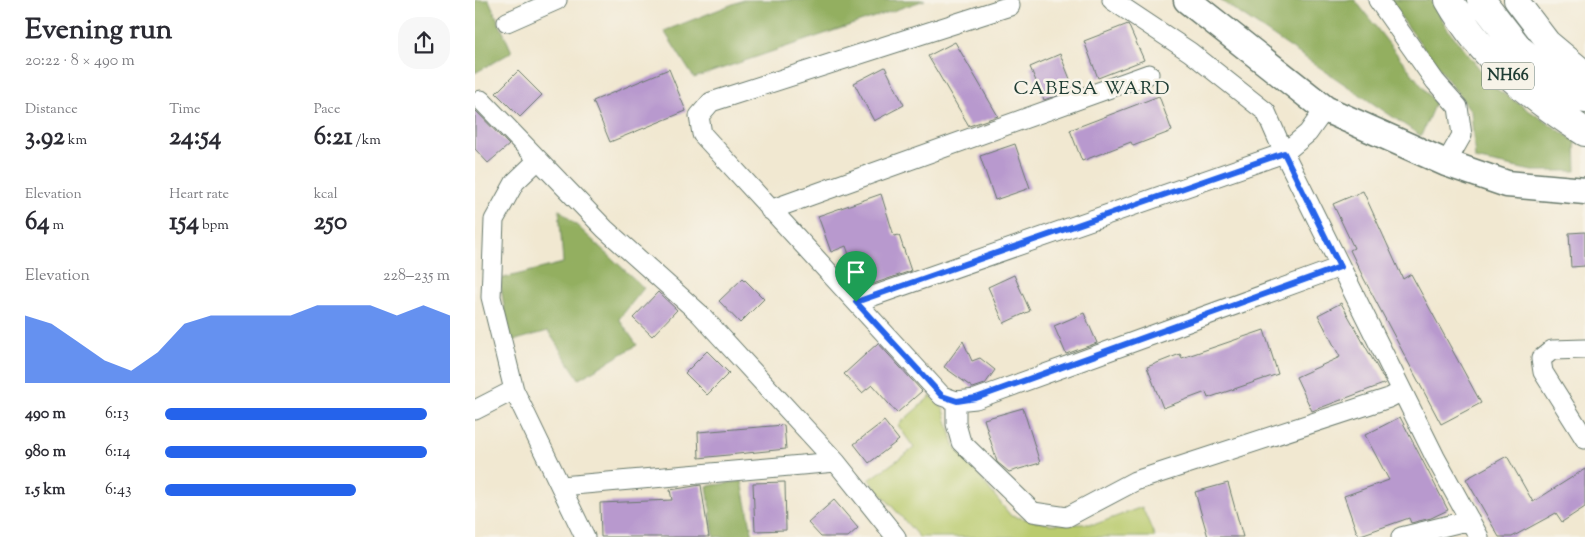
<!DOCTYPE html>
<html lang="en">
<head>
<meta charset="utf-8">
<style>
	body { margin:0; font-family:"Sorts Mill Goudy",serif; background:#f7f7f7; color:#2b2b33; height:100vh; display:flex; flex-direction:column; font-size:19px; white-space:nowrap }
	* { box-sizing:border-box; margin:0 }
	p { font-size:16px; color:#7c7c81 }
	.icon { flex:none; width:28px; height:28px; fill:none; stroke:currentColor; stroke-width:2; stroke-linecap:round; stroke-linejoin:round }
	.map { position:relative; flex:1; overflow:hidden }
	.panel { display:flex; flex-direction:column; background:#fff; width:475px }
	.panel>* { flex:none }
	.pin { position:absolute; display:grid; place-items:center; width:42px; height:42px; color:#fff; margin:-51px -21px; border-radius:50% 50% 50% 0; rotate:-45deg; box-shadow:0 0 5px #0007 }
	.pin .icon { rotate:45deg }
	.round { display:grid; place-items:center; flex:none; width:52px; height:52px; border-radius:20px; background:#f7f7f7 }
	.summary { display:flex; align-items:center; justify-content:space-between; height:85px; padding:0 25px }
	h1 { font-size:28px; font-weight:700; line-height:38px }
	.figures { display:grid; grid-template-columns:repeat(3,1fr); gap:8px; height:85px; padding:5px 25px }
	.figures div { display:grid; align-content:center }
	.figures b { font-size:25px; font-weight:700 }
	.figures small { font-size:14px; font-weight:400 }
	.figures p { font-size:14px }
	.chart { height:140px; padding:10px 25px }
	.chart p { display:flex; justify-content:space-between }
	.chart svg { width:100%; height:90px; margin-top:5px; fill:#2563eb; opacity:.7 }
	ul { padding:0 25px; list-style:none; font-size:16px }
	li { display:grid; grid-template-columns:80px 60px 1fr; align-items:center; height:38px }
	li i { height:12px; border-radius:6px; background:#2563eb }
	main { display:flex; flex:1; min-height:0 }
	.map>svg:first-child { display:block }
	.green { fill:#bacb6e; stroke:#6c8451 }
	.forest { fill:#93af61; stroke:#59764a }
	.building { fill:#b899ce }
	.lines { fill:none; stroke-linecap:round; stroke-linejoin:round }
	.minor-casing { stroke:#68796b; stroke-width:21 }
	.tertiary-casing { stroke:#68796b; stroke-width:26 }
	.secondary-casing { stroke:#68796b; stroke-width:29 }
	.trunk-casing { stroke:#68796b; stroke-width:30 }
	.minor { stroke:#fff; stroke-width:19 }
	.tertiary { stroke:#fff; stroke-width:24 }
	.secondary { stroke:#fff; stroke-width:26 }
	.trunk { stroke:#fff; stroke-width:28 }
	.route-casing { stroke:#fff; stroke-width:10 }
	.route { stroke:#2563eb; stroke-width:6 }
	.labels { text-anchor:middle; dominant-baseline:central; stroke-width:5; stroke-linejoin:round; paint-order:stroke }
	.shield { fill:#f7f3e8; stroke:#60746a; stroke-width:1 }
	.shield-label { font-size:16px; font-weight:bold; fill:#1f3d34 }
	.neighbourhood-label { font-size:19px; letter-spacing:1px; fill:#1f3d34; stroke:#f7f3e8 }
</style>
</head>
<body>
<main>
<section class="panel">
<div class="summary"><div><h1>Evening run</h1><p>20:22 · 8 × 490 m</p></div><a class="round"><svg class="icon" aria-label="share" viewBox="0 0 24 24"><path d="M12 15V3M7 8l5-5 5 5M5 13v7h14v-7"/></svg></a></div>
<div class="figures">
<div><p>Distance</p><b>3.92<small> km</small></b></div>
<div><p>Time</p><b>24:54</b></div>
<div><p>Pace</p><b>6:21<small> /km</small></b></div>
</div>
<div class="figures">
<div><p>Elevation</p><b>64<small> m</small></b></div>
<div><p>Heart rate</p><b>154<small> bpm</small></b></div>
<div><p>kcal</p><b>250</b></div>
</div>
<div class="chart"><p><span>Elevation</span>228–235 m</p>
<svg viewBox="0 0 160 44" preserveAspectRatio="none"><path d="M0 44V11L10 15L20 24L30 33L40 38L50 29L60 15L70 11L80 11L90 11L100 11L110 6L120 6L130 6L140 11L150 6L160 11V44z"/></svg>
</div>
<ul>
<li><b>490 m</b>6:13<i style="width:92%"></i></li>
<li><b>980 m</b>6:14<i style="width:92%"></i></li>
<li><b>1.5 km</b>6:43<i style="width:67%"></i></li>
</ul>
</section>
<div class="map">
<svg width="1110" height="537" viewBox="0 0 1110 537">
	<rect width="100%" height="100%" fill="#f7f3e8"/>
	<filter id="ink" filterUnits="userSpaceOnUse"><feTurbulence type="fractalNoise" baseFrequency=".02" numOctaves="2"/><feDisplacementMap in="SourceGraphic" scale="10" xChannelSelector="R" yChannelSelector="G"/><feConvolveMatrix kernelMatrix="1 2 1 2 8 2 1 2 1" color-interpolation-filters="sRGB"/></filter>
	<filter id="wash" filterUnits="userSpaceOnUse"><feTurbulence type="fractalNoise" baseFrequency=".0096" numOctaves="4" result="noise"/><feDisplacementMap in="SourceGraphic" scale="20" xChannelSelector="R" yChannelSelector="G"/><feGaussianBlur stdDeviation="1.12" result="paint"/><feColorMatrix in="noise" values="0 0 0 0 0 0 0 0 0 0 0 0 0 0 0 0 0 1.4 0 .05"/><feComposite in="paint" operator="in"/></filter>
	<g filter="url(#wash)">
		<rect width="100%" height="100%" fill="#f1e8d1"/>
		<path class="green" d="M 456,396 L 469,410 L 479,445 L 536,516 L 575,524 L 621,524 L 667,507 L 680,537 L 444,537 L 394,480 L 439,448 L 423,425 Z"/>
		<path class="forest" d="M 0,0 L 14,0 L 37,52 L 0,73 Z
			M 268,0 L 450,0 L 219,78 L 189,31 Z
			M 745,0 L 880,0 L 960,103 L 946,136 Z
			M 913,0 L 956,0 L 972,28 L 1020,88 L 1100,141 L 1101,171 L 1057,171 L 1000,159 L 996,111 Z
			M 84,209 L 169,288 L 144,319 L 162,345 L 104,379 L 73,331 L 34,342 L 25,279 L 88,263 Z
			M 267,481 L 278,537 L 239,537 L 232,486 Z"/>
		<g id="blocks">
			<path class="building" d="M 653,24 L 669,60 L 623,78 L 609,41 Z
				M 480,42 L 523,116 L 494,126 L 453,56 Z
				M 585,54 L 599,89 L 569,100 L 555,67 Z
				M 410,67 L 429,105 L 399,121 L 379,83 Z
				M 194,69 L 211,111 L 135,142 L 118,101 Z
				M 43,71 L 67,95 L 45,117 L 21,93 Z
				M 684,96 L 697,131 L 658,146 L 656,142 L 607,161 L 595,130 Z
				M 0,110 L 34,145 L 13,163 L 0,149 Z
				M 540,144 L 555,188 L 520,200 L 505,156 Z
				M 888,191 L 928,279 L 936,274 L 1006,403 L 966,424 L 889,279 L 875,250 L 879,248 L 858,204 Z
				M 406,194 L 419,236 L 424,235 L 436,271 L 386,288 L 371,246 L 356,252 L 343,216 Z
				M 1110,232 L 1110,266 L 1096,267 L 1094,233 Z
				M 539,275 L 555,311 L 529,323 L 513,287 Z
				M 268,278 L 289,299 L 265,323 L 244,301 Z
				M 183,292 L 202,310 L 177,336 L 158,318 Z
				M 866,303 L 911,383 L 837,411 L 821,377 L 865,357 L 843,315 Z
				M 609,313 L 622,343 L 591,354 L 579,326 Z
				M 789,330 L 803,374 L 733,398 L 731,392 L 688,408 L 672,367 L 705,354 L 707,358 Z
				M 488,341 L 497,361 L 505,358 L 520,370 L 510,384 L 498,388 L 469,367 Z
				M 403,343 L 447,391 L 422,413 L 397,385 L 387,393 L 369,374 Z
				M 232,351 L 254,373 L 232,395 L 210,373 Z
				M 548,408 L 565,463 L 534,472 L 522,462 L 509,419 Z
				M 925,417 L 973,510 L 956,518 L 936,523 L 934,518 L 883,536 L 869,496 L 914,480 L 890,435 Z
				M 409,421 L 424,440 L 394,463 L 379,444 Z
				M 309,425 L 311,449 L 224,458 L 223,432 Z
				M 1032,456 L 1058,502 L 1110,469 L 1110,507 L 1087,522 L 1081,513 L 1037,537 L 1024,537 L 991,479 Z
				M 310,482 L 311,530 L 280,531 L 278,483 Z
				M 753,483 L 768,537 L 733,537 L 720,492 Z
				M 226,485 L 234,537 L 126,537 L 125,503 L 197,500 L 195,490 Z
				M 359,500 L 383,528 L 373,537 L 346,537 L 333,523 Z"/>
		</g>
	</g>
	<g filter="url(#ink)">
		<use href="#blocks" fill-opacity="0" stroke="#68796b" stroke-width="1"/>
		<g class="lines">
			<g class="minor-casing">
				<path id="minor" d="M 637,0 L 715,52 L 791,112 L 809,153 L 960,457 L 1004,537
					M 903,0 L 960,81 L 983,107 L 987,135 L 971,163
					M 535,6 L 236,102 L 224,116 L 227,134 L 467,396 L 481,401 L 501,399 L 865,267
					M 32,22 L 82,0
					M 6,100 L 130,229 L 225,314 L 361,462 L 421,537
					M 63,160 L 40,182 L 19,220 L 16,297 L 39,390 L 110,537
					M 295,210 L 674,74
					M 381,302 L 809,153 L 833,133 L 850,109
					M 1110,349 L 1077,350 L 1066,359 L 1068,372 L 1110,439
					M 481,401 L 481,424 L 486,442 L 558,512 L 592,517 L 660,481 L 914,398 L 927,391
					M 0,410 L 39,390
					M 87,486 L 361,462
					M 926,537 L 995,520"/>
			</g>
			<g class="tertiary-casing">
				<path id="tertiary" d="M 1041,0 L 1073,42 L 1110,73"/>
			</g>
			<g class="secondary-casing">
				<path id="secondary" d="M 712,0 L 850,109 L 971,163 L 1032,184 L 1110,191"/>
			</g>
			<g class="trunk-casing">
				<path id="trunk" d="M 974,0 C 1007,58 1055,97 1110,132
					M 1006,0 L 1044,49 L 1089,86 L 1110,99"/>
			</g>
			<use href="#minor" class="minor"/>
			<use href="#tertiary" class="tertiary"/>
			<use href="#secondary" class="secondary"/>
			<use href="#trunk" class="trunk"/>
		</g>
	</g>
	<g class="lines" filter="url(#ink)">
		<g class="route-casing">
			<path id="route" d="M 809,153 L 865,267 L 501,398 L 482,401 L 467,396 L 381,302 Z"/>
		</g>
		<use href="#route" class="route"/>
	</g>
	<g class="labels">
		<rect class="shield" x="1007" y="62.5" width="52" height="27" rx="4"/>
		<g class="shield-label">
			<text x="1033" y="76">NH66</text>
		</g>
		<g class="neighbourhood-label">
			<text x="617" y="89">CABESA WARD</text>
		</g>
	</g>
</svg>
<div class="pin" style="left:381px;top:302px;background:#1e9e55"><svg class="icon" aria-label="arrive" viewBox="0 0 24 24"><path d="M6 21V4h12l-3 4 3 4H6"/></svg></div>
</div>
</main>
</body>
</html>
